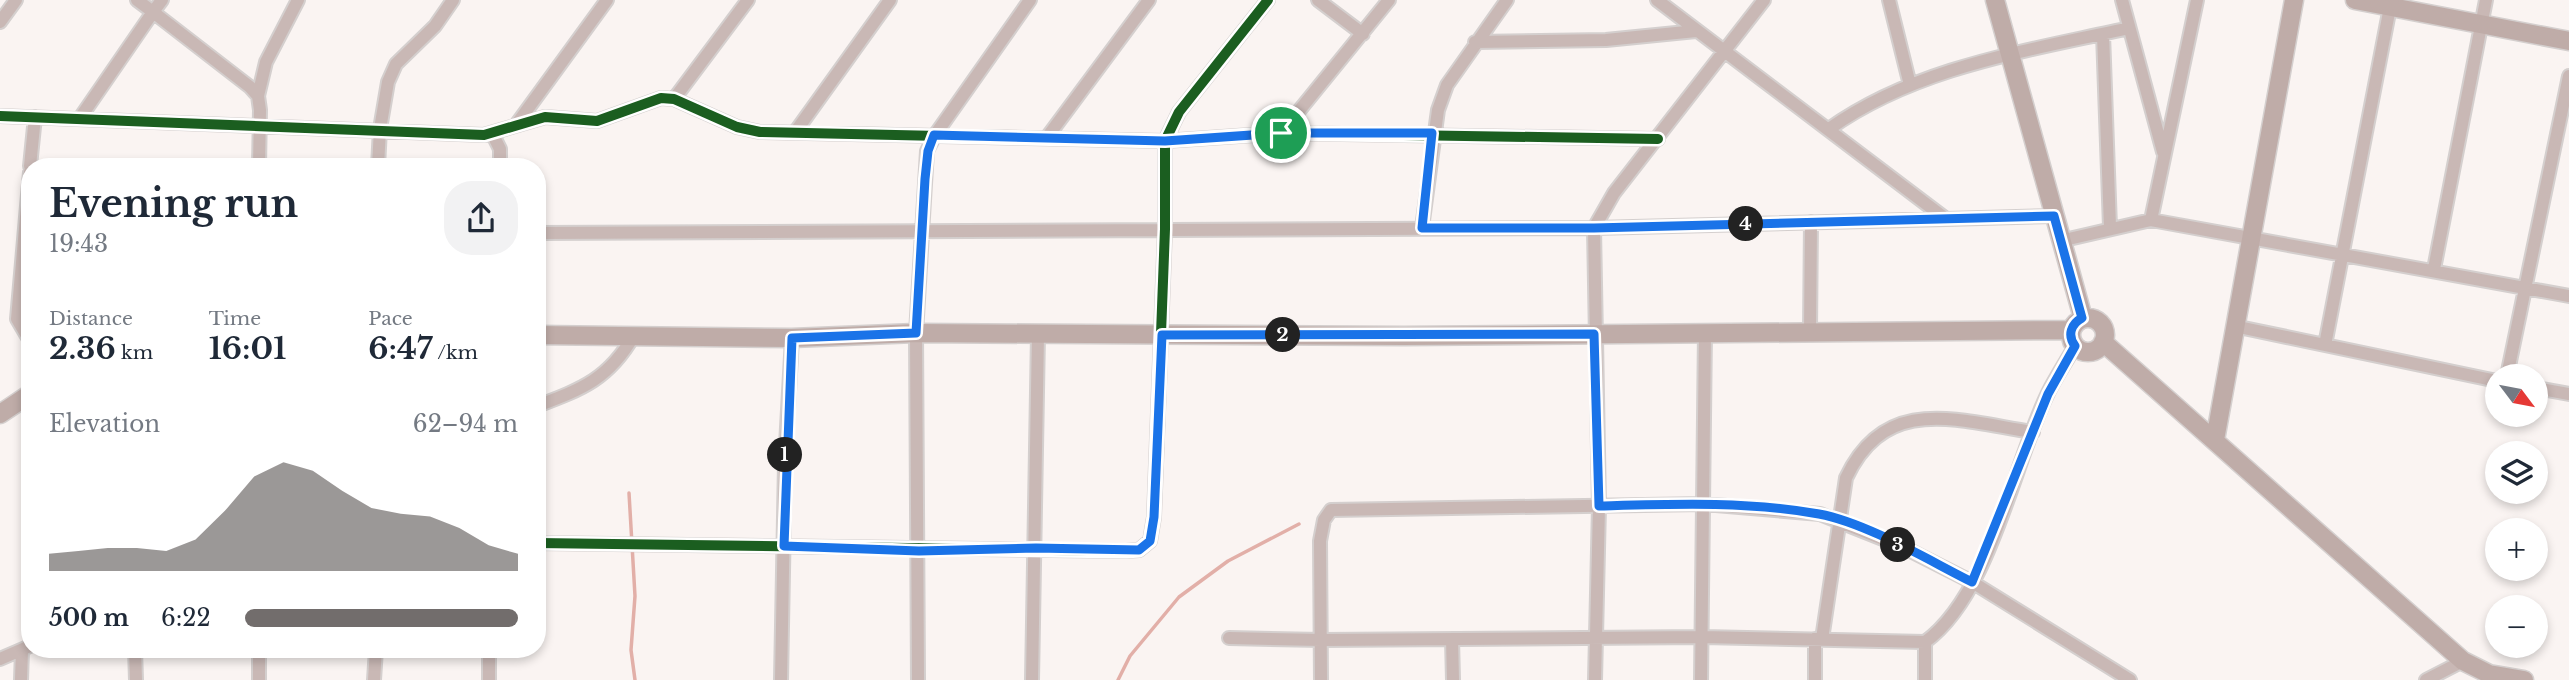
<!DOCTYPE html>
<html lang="en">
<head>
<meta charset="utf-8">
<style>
	body { margin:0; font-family:"Libre Baskerville",serif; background:#f2f2f3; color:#1f2937; height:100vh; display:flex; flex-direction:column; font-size:26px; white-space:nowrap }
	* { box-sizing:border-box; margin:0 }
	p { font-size:23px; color:#747a83 }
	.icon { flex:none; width:38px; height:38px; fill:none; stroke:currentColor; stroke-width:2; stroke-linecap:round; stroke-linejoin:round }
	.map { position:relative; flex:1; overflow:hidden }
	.sheet { position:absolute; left:21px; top:158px; width:525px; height:500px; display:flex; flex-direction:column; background:#fff; border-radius:28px; box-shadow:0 4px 10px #0003 }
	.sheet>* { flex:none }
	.needle { width:46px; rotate:122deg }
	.fabs { position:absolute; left:2485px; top:364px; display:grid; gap:14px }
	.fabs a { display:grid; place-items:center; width:63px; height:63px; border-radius:50%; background:#fff; box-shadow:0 4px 10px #0003; font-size:35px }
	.pin { position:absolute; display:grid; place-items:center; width:60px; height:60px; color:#fff; margin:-30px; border:4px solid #fff; border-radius:50%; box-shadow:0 2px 7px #0007 }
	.km { position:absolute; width:35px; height:35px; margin:-18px; border-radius:50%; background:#222; color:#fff; font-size:19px; line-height:35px; text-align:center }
	.round { display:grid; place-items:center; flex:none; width:74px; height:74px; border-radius:28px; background:#f2f2f3 }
	.summary { display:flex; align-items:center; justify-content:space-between; height:119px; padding:0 28px }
	h1 { font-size:38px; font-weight:700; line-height:52px }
	.figures { display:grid; grid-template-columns:repeat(3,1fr); gap:10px; height:119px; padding:7px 28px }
	.figures div { display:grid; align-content:center }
	.figures b { font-size:30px; font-weight:700 }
	.figures small { font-size:19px; font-weight:400 }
	.figures p { font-size:19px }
	.chart { height:196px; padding:14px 28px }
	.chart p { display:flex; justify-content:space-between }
	.chart svg { width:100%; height:126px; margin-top:7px; fill:#726d6c; opacity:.7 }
	ul { padding:0 28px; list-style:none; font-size:23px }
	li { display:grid; grid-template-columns:112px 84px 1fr; align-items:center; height:52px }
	li i { height:18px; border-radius:9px; background:#726d6c }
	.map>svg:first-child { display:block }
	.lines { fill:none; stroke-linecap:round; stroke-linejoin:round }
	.stream { stroke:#e2afa8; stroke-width:3.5 }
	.street-casing { stroke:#d4cfce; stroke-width:16 }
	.secondary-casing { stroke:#d4cfce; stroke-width:21 }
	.street { stroke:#c9b8b5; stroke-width:12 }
	.secondary { stroke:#bfaca8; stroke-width:18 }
	.cycleway-casing { stroke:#fff; stroke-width:15 }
	.cycleway { stroke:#1b5e20; stroke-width:10 }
	.route-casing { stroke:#fff; stroke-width:14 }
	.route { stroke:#1a73e8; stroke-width:9 }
</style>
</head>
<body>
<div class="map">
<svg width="2569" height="680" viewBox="0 0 2569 680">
	<rect width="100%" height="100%" fill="#faf4f2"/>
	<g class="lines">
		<path class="stream" d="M 629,493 L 635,596 L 631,650 L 635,680
			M 1118,680 L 1130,656 L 1179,597 L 1228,561 L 1299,524"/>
		<g class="street-casing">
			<path id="street" d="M 162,0 L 153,12 L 250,87 L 258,96 L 260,110 L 259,166
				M 1318,0 L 1363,34
				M 1657,0 L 1946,219 L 2054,216
				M 1889,0 L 1910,85
				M 2122,0 L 2163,152
				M 0,22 L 16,0
				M 2103,34 L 2110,227
				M 1475,42 L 1606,40 L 1696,31
				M 258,96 L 266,62 L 298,0
				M 674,99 L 748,0
				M 0,116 L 484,135 L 545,117 L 597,121 L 661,98 L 674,99 L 737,127 L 760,132 L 1165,141 L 1281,133 L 1658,139
				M 80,118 L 153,12 L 137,0
				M 516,125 L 607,0
				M 1829,129 C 1916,67 2027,51 2129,28
				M 796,131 L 890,0
				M 1281,133 L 1389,0
				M 493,135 L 500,149 L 500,166
				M 1048,136 L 1149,0
				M 30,166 L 35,117
				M 378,166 L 380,129 L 388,82 L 396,64 L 435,26 L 453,0
				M 30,172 L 17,319 L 30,341
				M 2151,220 L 2197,0
				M 1422,228 L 1438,110 L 1447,85 L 1507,0
				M 537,233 L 1594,228 L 1946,219
				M 2060,241 L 2151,220 L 2569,296
				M 2434,269 L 2486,0
				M 2234,326 L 2497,381
				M 1810,331 L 1811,222
				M 2325,345 L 2391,2
				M 2507,376 L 2569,76
				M 2536,388 L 2569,394
				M 537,406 C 582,389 609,379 634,335
				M 537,543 L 1126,551 L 1139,550 L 1150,541 L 1154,517 L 1165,229 L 1165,141 L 1179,112 L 1268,0
				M 1229,638 L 1322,640 L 1703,637 L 1925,642 C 1990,595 2013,465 2048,393 C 2056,377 2066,362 2075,346
				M 1452,639 L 1453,680
				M 1822,639 L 1846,478 C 1886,393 1959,421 2033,432
				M 135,649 L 136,680
				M 489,649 L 489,680
				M 0,659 L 30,646
				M 21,680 L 22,650
				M 259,680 L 259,649
				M 374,680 L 376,649
				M 781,680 L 785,463 L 792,338
				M 918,680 L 916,333 L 927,151 L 935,135 L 1030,0
				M 1032,680 L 1038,334
				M 1321,680 L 1320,541 L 1324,520 L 1331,510 L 1704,504 L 1820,514 L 1903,547 L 1972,582 L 2130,680
				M 1595,680 L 1599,506 L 1594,228 L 1614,193 L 1764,0
				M 1701,680 L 1705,331
				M 1815,680 L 1815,639
				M 1925,680 L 1925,642
				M 2426,680 L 2463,661"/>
		</g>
		<g class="secondary-casing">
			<path id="secondary" d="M 1995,0 L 2083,318
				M 2355,0 L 2569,41
				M2071 335a17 17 0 1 1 34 0a17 17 0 1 1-34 0Z
				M 537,335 L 792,338 L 916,333 L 1404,336 L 2071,330
				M 2103,342 L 2463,661 L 2489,674 L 2524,680
				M 0,414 L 30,394
				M 2215,440 L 2294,0"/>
		</g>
		<use href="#street" class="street"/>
		<use href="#secondary" class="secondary"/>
		<g class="cycleway-casing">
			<path id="cycleway" d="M 0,116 L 484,135 L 545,117 L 597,121 L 661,98 L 674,99 L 737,127 L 760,132 L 1165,141 L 1281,133 L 1658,139
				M 537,543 L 1126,551 L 1139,550 L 1150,541 L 1154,517 L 1165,229 L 1165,141 L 1179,112 L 1268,0"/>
		</g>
		<use href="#cycleway" class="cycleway"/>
	</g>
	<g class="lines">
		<g class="route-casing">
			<path id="route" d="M 1281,133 L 1432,133 L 1422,228 L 1594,228 L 2054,216 L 2082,318 C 2071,324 2067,335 2075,346 L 2048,394 L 1972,582 C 1928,560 1867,523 1819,514 C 1747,501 1672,504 1599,506 L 1594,334 L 1162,335 L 1154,517 L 1150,541 L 1139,550 L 1036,548 L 919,551 L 784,546 L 792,338 L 916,333 L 925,179 L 928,151 L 934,135 L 1165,141 Z"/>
		</g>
		<use href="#route" class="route"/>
	</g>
</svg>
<div class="fabs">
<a><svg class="needle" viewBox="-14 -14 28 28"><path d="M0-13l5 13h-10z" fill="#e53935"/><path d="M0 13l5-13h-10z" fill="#747a83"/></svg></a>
<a><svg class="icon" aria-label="layers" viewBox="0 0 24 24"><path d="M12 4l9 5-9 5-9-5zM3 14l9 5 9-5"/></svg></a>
<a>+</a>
<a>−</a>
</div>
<div class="pin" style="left:1281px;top:133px;background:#1e9e55"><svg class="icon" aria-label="arrive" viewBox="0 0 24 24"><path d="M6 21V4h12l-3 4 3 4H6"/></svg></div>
<b class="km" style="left:785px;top:455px">1</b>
<b class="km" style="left:1283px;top:335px">2</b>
<b class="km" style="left:1898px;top:545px">3</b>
<b class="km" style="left:1746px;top:224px">4</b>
<section class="sheet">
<div class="summary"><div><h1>Evening run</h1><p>19:43</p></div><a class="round"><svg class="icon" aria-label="share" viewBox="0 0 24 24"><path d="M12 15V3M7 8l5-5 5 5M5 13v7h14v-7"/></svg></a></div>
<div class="figures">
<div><p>Distance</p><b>2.36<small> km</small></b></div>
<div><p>Time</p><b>16:01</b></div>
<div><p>Pace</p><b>6:47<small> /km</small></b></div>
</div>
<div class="chart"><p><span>Elevation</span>62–94 m</p>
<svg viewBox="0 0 160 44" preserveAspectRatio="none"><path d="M0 44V38L10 37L20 36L30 36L40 37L50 33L60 23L70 11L80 6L90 9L100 16L110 22L120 24L130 25L140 29L150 35L160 38V44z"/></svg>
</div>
<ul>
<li><b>500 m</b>6:22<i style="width:100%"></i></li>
</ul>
</section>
</div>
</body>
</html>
